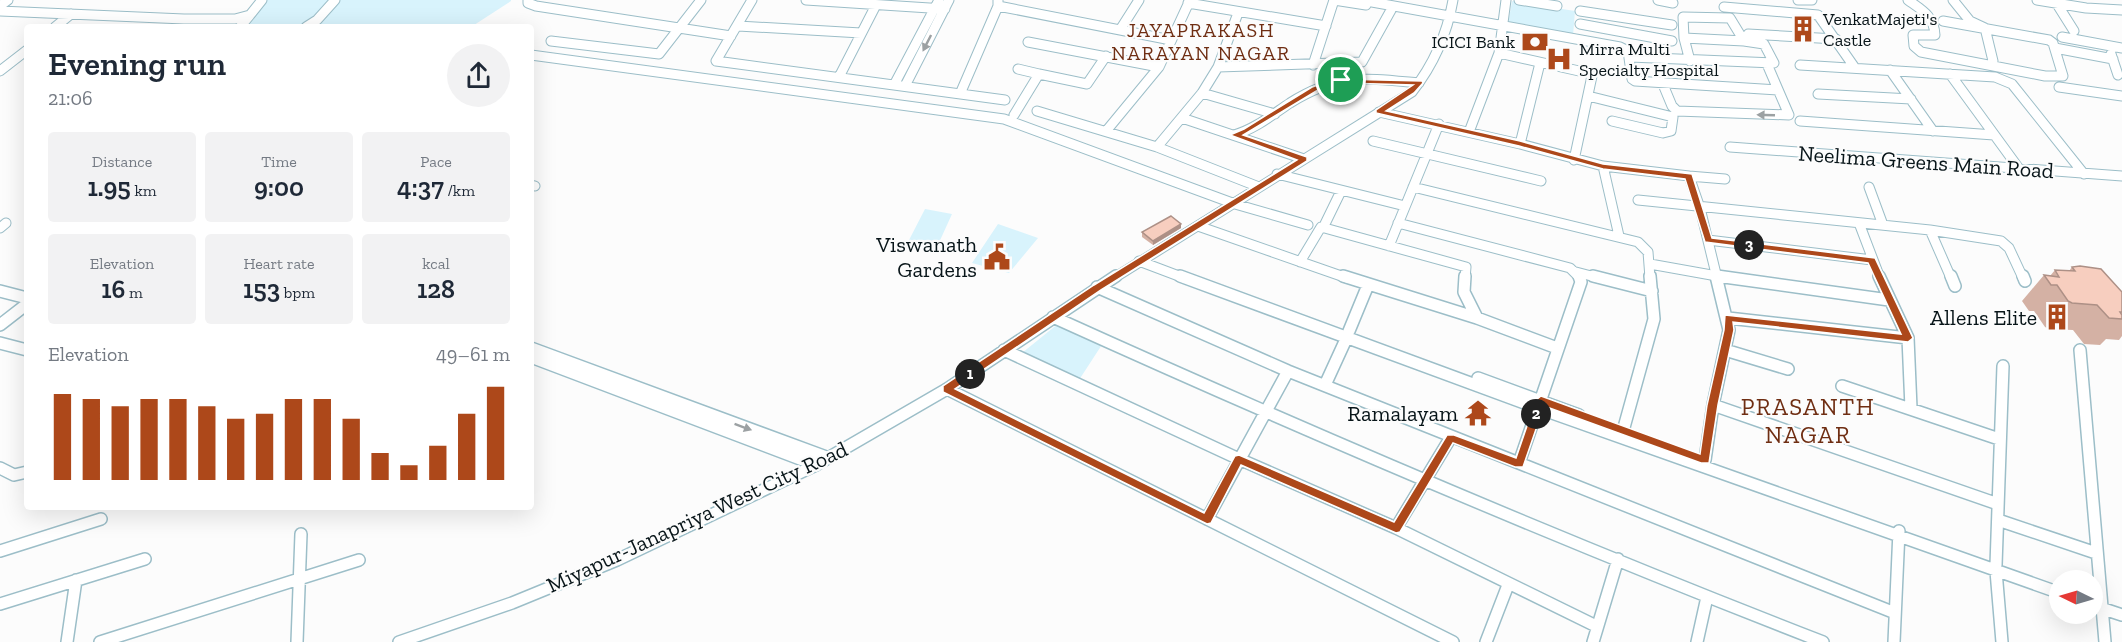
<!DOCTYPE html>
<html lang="en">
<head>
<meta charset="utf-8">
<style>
	body { margin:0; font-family:"Zilla Slab",serif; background:#f2f2f3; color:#1f2937; height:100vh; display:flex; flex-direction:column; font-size:22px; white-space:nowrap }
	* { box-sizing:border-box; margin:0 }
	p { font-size:20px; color:#747a83 }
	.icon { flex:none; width:33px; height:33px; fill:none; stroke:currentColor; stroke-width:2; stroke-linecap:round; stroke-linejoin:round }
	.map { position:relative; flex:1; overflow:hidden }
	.panel { position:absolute; left:24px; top:24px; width:510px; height:486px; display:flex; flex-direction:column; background:#fff; border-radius:6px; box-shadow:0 6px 24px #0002 }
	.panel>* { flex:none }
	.needle { width:39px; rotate:275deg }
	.controls { position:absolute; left:2049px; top:570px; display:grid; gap:12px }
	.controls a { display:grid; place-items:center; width:54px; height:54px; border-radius:50%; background:#fff; box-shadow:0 6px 24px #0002; font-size:30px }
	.pin { position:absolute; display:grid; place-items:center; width:51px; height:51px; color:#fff; margin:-26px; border:3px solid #fff; border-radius:50%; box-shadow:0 2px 6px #0007 }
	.km { position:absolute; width:30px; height:30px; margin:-15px; border-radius:50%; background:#222; color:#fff; font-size:16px; line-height:30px; text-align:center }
	.round { display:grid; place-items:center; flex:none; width:63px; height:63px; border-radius:32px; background:#f2f2f3 }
	.head { display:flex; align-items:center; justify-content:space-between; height:102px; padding:0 24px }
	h1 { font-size:33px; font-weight:600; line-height:45px }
	.metrics { display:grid; grid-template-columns:repeat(3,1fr); gap:9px; height:102px; padding:6px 24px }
	.metrics div { display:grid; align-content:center; border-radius:6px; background:#f2f2f3; text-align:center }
	.metrics b { font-size:26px; font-weight:600 }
	.metrics small { font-size:16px; font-weight:400 }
	.metrics p { font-size:16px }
	.chart { height:168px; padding:12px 24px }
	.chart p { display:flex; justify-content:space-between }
	.chart svg { width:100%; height:108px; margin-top:6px; stroke:#ad481a; stroke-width:6 }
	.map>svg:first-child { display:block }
	.green { fill:#d8f3fc }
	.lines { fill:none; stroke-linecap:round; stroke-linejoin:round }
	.minor-far1-casing { stroke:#9cbec8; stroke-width:11 }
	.minor-casing { stroke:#9cbec8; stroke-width:14 }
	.minor-far1 { stroke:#fff; stroke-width:9 }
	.minor { stroke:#fff; stroke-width:11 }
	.wall { fill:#d4b1a4 }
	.shaded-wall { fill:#ad9086 }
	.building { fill:#f7cebf; stroke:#ad9086; stroke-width:1.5 }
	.oneway { fill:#9ca1a3 }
	.route { fill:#ad481a; stroke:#fff; stroke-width:1.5; fill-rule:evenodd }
	.labels { text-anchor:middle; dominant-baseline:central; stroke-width:4.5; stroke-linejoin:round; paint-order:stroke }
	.far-poi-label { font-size:18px; fill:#081519; stroke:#fcfcfc; text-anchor:start }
	.far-neighbourhood-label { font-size:20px; letter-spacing:1.5px; fill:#6f2e13; stroke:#fcfcfc }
	.street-label { font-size:22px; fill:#081519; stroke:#fcfcfc }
	.poi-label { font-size:22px; fill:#081519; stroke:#fcfcfc; text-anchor:end }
	.neighbourhood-label { font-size:24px; letter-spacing:1.5px; fill:#6f2e13; stroke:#fcfcfc }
</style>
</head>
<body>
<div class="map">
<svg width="2122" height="642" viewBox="0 0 2122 642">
	<rect width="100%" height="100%" fill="#fcfcfc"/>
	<path class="green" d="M 259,0 L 511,0 L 511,1 L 471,27 L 234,27 Z
		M 1512,1 L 1575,11 L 1573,36 L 1508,24 Z
		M 925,209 L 952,214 L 937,247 L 908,242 Z
		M 998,224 L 1038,238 L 1009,273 L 972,263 Z
		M 1059,323 L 1105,340 L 1079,380 L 1022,353 Z"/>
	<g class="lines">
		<g class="minor-far1-casing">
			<path id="minor-far1" d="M 528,0 L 528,3 L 536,6 L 731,36
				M 752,0 L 716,61 L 1005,100
				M 806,0 L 945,9
				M 1334,0 L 1366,5
				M 1361,0 L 1620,47 L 1628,51 L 1632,79 L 1635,81 L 1778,90
				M 1519,0 L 1557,6
				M 1658,0 L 1673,3
				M 1798,0 L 1812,0
				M 1908,0 C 1922,10 1934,16 1935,35 L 1913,35 L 1914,46 L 1921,52 L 2045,76 L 2063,76 L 2053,43 L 2049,40 L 1943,21
				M 1953,0 L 1970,21 L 1985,28 L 1993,61
				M 2037,0 L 2086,8 L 2122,10
				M 1188,3 L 1326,26
				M 2057,4 L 2074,31
				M 0,6 L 8,0
				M 998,6 L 1171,40
				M 1724,7 L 1818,15 L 1855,68
				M 0,11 L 184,19 L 235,19 L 250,15 L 240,27
				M 1580,11 L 1672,25
				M 250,15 L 262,0
				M 1683,17 L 1730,18 L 1744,41 L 1684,38 Z
				M 1580,24 L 1672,41
				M 738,26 L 861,33
				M 55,27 L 71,14
				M 306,27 L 317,20 L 335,0
				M 1120,30 L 1139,0
				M 1748,34 L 1836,39
				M 2062,37 L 2122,48
				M 1684,38 L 1690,61
				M 551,41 L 659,54 L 701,0
				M 1028,42 L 1159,67
				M 2055,48 L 2113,59
				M 1499,53 L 1588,73 L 1592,76 L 1574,160
				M 2111,54 L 2118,75
				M 531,55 L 1004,119 L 1235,204 L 1308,225
				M 1630,57 L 1774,63 L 1764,44 L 1744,41
				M 1313,65 L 1334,0
				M 1800,65 L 1995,77 L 2012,84 L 2084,174
				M 1218,67 L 1362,62 L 1391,10
				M 1018,69 L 1039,74
				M 1890,70 L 1933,131
				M 0,71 L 27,50
				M 1950,74 L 2020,170
				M 839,77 L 876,5
				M 1662,82 L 1672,106 L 1677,111 L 1789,115 L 1767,64
				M 894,85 L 939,0
				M 905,86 L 949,0
				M 2059,87 L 2122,96
				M 1202,93 L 1275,114
				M 960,94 L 998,6 L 998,0
				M 1818,94 L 1911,99
				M 1588,96 L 1673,117 L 1671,131 L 1663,133 L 1612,121
				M 1037,111 L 1157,147 L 1259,187
				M 1379,112 L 1520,144 L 1603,166 L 1689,176 L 1700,208 L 1717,278
				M 1014,115 L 1039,74 L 1087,84 L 1106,56
				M 1182,118 L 1304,159
				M 1800,121 L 1994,135
				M 1107,130 L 1159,67 L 1190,0
				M 1469,132 L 1499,53 L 1506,0
				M 1234,135 C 1255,129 1272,115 1290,103 C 1338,73 1365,78 1419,83
				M 1373,141 L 1541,181
				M 1520,144 L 1540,63
				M 1157,147 L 1202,93 L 1218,67 L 1238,13
				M 1730,147 L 2122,176
				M 1603,166 L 1619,236
				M 1277,174 L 1405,206
				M 1689,176 L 1725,179
				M 531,185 L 535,186
				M 1413,187 L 1638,242 L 1648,252 L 1650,278
				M 1869,187 L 1883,225
				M 1638,200 L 1930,230 L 2001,241 L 2009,248 L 2023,278
				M 1398,223 L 1570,268 L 1580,278
				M 1859,223 L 1880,278
				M 1198,226 L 1347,278
				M 0,228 L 6,223
				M 1323,228 L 1341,191
				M 1930,230 L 1951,278
				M 1708,240 L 1872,260
				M 1389,246 L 1439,124
				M 1139,261 L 1184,278
				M 1300,262 L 1321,227 L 1466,267 L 1465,278
				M 1650,264 L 1728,278
				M 1576,272 L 1599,278
				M 1114,278 L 1412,92 C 1434,64 1447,35 1453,0"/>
		</g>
		<g class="minor-casing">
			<path id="minor" d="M 1180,276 L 1538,408 L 2060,593
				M 1343,276 L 1477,318 L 1557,348
				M 1465,276 L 1464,292 L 1477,318
				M 1593,276 L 1652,291
				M 1717,276 L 1889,300
				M 1879,276 L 1908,338 L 1911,408
				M 1951,276 L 1955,286
				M 2023,276 L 2025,281
				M 1097,287 L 1288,371 L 1895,613
				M 0,291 L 27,298
				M 1053,317 C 1307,432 1563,541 1823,642
				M 1728,318 L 1908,338
				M 0,325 L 27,304
				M 1349,331 L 1368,285
				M 0,343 L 27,350
				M 531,348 L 829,458
				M 1004,350 L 1239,459 L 1396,528 L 1596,626
				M 1725,350 L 1788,369
				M 2080,350 L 2105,642
				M 531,357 L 816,465
				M 1478,378 L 1579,415
				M 1325,385 L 1347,337
				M 1842,386 L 1999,439
				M 947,389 L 1453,642
				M 1713,405 L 1998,504
				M 1623,431 L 1654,319 L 1650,276
				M 1705,460 L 1713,405 L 1729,330 L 1716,276
				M 1519,463 L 1581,282 L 1579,276
				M 0,468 L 14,475 L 27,472
				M 1207,519 L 1288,371
				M 1998,520 L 2096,553
				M 1396,528 L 1451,437
				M 0,551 L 101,519
				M 1996,565 L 2003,366
				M 1996,571 L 2002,642
				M 0,604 L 145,559
				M 2092,605 L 2122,615
				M 67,642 L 76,580
				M 100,642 L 359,560
				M 297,642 L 301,534
				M 399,642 L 512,603 L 617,560 L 816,465 L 947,389 L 1116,276
				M 1486,642 L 1508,585
				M 1593,642 L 1618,559
				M 1697,642 L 1707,597
				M 1894,642 L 1899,531"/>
		</g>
		<use href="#minor-far1" class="minor-far1"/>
		<use href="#minor" class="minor"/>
	</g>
	<path class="wall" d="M 1181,224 L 1181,228 L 1153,245 L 1142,237 L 1142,232 Z
		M 2072,267 L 2122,292 L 2122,336 L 2119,340 L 2106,339 L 2100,345 L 2084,344 L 2073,330 L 2049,329 L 2045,327 L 2034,311 L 2029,311 L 2022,301 L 2044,275 L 2050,276 L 2055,270 L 2069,271 Z"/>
	<path class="shaded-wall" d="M 1181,224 L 1181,228 L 1153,245 L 1153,241 Z"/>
	<path class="building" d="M 1171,216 L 1181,224 L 1153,241 L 1142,232 Z
		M 2080,266 L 2101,269 L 2122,292 L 2122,312 L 2120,312 L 2122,315 L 2122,319 L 2109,318 L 2097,305 L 2072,303 L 2068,301 L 2057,285 L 2051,285 L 2044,275 L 2059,277 L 2055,270 L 2075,271 L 2072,267 Z"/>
	<defs><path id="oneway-solid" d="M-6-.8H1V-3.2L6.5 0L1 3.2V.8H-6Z" transform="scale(1.5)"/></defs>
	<g class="oneway">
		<use href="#oneway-solid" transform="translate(927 43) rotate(117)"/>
		<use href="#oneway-solid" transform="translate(1766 115) rotate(-178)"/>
		<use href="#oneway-solid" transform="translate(743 427) rotate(20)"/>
	</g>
	<path class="route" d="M 1338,79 L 1422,81 L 1423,83 L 1414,93 L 1386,111 L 1520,141 L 1603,164 L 1692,174 L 1712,238 L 1875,258 L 1913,338 L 1908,342 L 1733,322 L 1734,330 L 1718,405 L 1709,463 L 1701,463 L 1544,406 L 1523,467 L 1515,467 L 1453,443 L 1400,532 L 1396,533 L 1241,465 L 1211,523 L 1207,524 L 943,392 L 943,386 L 1094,285 L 1297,160 L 1230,135 L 1244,129 L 1312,87 ZM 1342,83 L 1413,85 L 1376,110 L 1376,113 L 1519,146 L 1603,169 L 1685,179 L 1705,242 L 1868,263 L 1901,334 L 1725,315 L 1724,330 L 1707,405 L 1700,454 L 1541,396 L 1536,400 L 1516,458 L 1454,435 L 1447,435 L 1394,522 L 1239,455 L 1235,456 L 1204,513 L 955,389 L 1101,290 L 1307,161 L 1307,157 L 1243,135 L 1318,90 Z"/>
	<defs>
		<g id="building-bare" transform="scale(2.07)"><path d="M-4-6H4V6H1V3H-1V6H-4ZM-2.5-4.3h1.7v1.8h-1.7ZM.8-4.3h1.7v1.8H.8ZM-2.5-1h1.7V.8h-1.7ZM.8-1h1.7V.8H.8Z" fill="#ad481a" stroke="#fcfcfc" stroke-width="2.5" paint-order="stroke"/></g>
		<g id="bank-bare" transform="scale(2.07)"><path d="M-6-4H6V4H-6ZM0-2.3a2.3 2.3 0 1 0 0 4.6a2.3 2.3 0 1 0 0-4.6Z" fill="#ad481a" stroke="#fcfcfc" stroke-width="2.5" paint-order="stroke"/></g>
		<g id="hospital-bare" transform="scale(2.07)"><path d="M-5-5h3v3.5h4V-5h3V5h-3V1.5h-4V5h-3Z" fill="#ad481a" stroke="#fcfcfc" stroke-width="2.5" paint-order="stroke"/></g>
		<g id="civic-bare" transform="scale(2.07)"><path d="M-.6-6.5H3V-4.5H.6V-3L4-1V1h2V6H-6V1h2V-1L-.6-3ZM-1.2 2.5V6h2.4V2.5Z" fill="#ad481a" stroke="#fcfcfc" stroke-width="2.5" paint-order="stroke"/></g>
		<g id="temple-bare" transform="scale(2.07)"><path d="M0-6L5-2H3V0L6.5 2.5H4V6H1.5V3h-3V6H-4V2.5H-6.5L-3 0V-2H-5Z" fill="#ad481a" stroke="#fcfcfc" stroke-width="2.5" paint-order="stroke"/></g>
	</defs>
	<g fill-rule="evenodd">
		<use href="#building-bare" x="1803" y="29"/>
		<use href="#bank-bare" x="1535" y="42"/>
		<use href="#hospital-bare" x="1559" y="59"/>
		<use href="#civic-bare" x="997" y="257"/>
		<use href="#building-bare" x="2057" y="317"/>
		<use href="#temple-bare" x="1478" y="413"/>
	</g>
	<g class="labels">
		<g class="far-poi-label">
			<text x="1823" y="19">VenkatMajeti's<tspan x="1823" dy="21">Castle</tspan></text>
			<text x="1515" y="42" text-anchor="end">ICICI Bank</text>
			<text x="1579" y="49">Mirra Multi<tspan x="1579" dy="21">Specialty Hospital</tspan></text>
		</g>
		<g class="far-neighbourhood-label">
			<text x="1201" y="30">JAYAPRAKASH<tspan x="1201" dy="23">NARAYAN NAGAR</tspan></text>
		</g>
		<g class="street-label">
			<text transform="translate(1926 162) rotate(4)">Neelima Greens Main Road</text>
			<text transform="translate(697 517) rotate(-25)">Miyapur-Janapriya West City Road</text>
		</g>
		<g class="poi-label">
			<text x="977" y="244">Viswanath<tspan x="977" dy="25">Gardens</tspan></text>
			<text x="2037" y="317">Allens Elite</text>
			<text x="1458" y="413">Ramalayam</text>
		</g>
		<g class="neighbourhood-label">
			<text x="1808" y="406">PRASANTH<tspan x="1808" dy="28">NAGAR</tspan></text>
		</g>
	</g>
</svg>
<div class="controls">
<a><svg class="needle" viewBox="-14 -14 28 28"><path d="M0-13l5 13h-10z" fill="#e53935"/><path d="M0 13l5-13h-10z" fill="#747a83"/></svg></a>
</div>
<div class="pin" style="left:1341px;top:80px;background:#1e9e55"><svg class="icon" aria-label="arrive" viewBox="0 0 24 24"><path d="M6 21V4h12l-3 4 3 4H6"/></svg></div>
<b class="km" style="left:970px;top:374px">1</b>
<b class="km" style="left:1536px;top:414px">2</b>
<b class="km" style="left:1749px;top:245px">3</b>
<section class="panel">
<div class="head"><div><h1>Evening run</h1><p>21:06</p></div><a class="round"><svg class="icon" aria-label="share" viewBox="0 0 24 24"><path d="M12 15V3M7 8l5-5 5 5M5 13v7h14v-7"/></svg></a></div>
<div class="metrics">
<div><p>Distance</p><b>1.95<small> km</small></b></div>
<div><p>Time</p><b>9:00</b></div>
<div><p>Pace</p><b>4:37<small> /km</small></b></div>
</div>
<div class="metrics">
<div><p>Elevation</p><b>16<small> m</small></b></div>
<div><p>Heart rate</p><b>153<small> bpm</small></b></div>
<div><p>kcal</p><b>128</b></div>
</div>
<div class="chart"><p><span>Elevation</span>49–61 m</p>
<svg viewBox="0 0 160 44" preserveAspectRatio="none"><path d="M5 44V9M15 44V11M25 44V14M35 44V11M45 44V11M55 44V14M65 44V19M75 44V17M85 44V11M95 44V11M105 44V19M115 44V33M125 44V38M135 44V30M145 44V17M155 44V6"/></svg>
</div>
</section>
</div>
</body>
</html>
